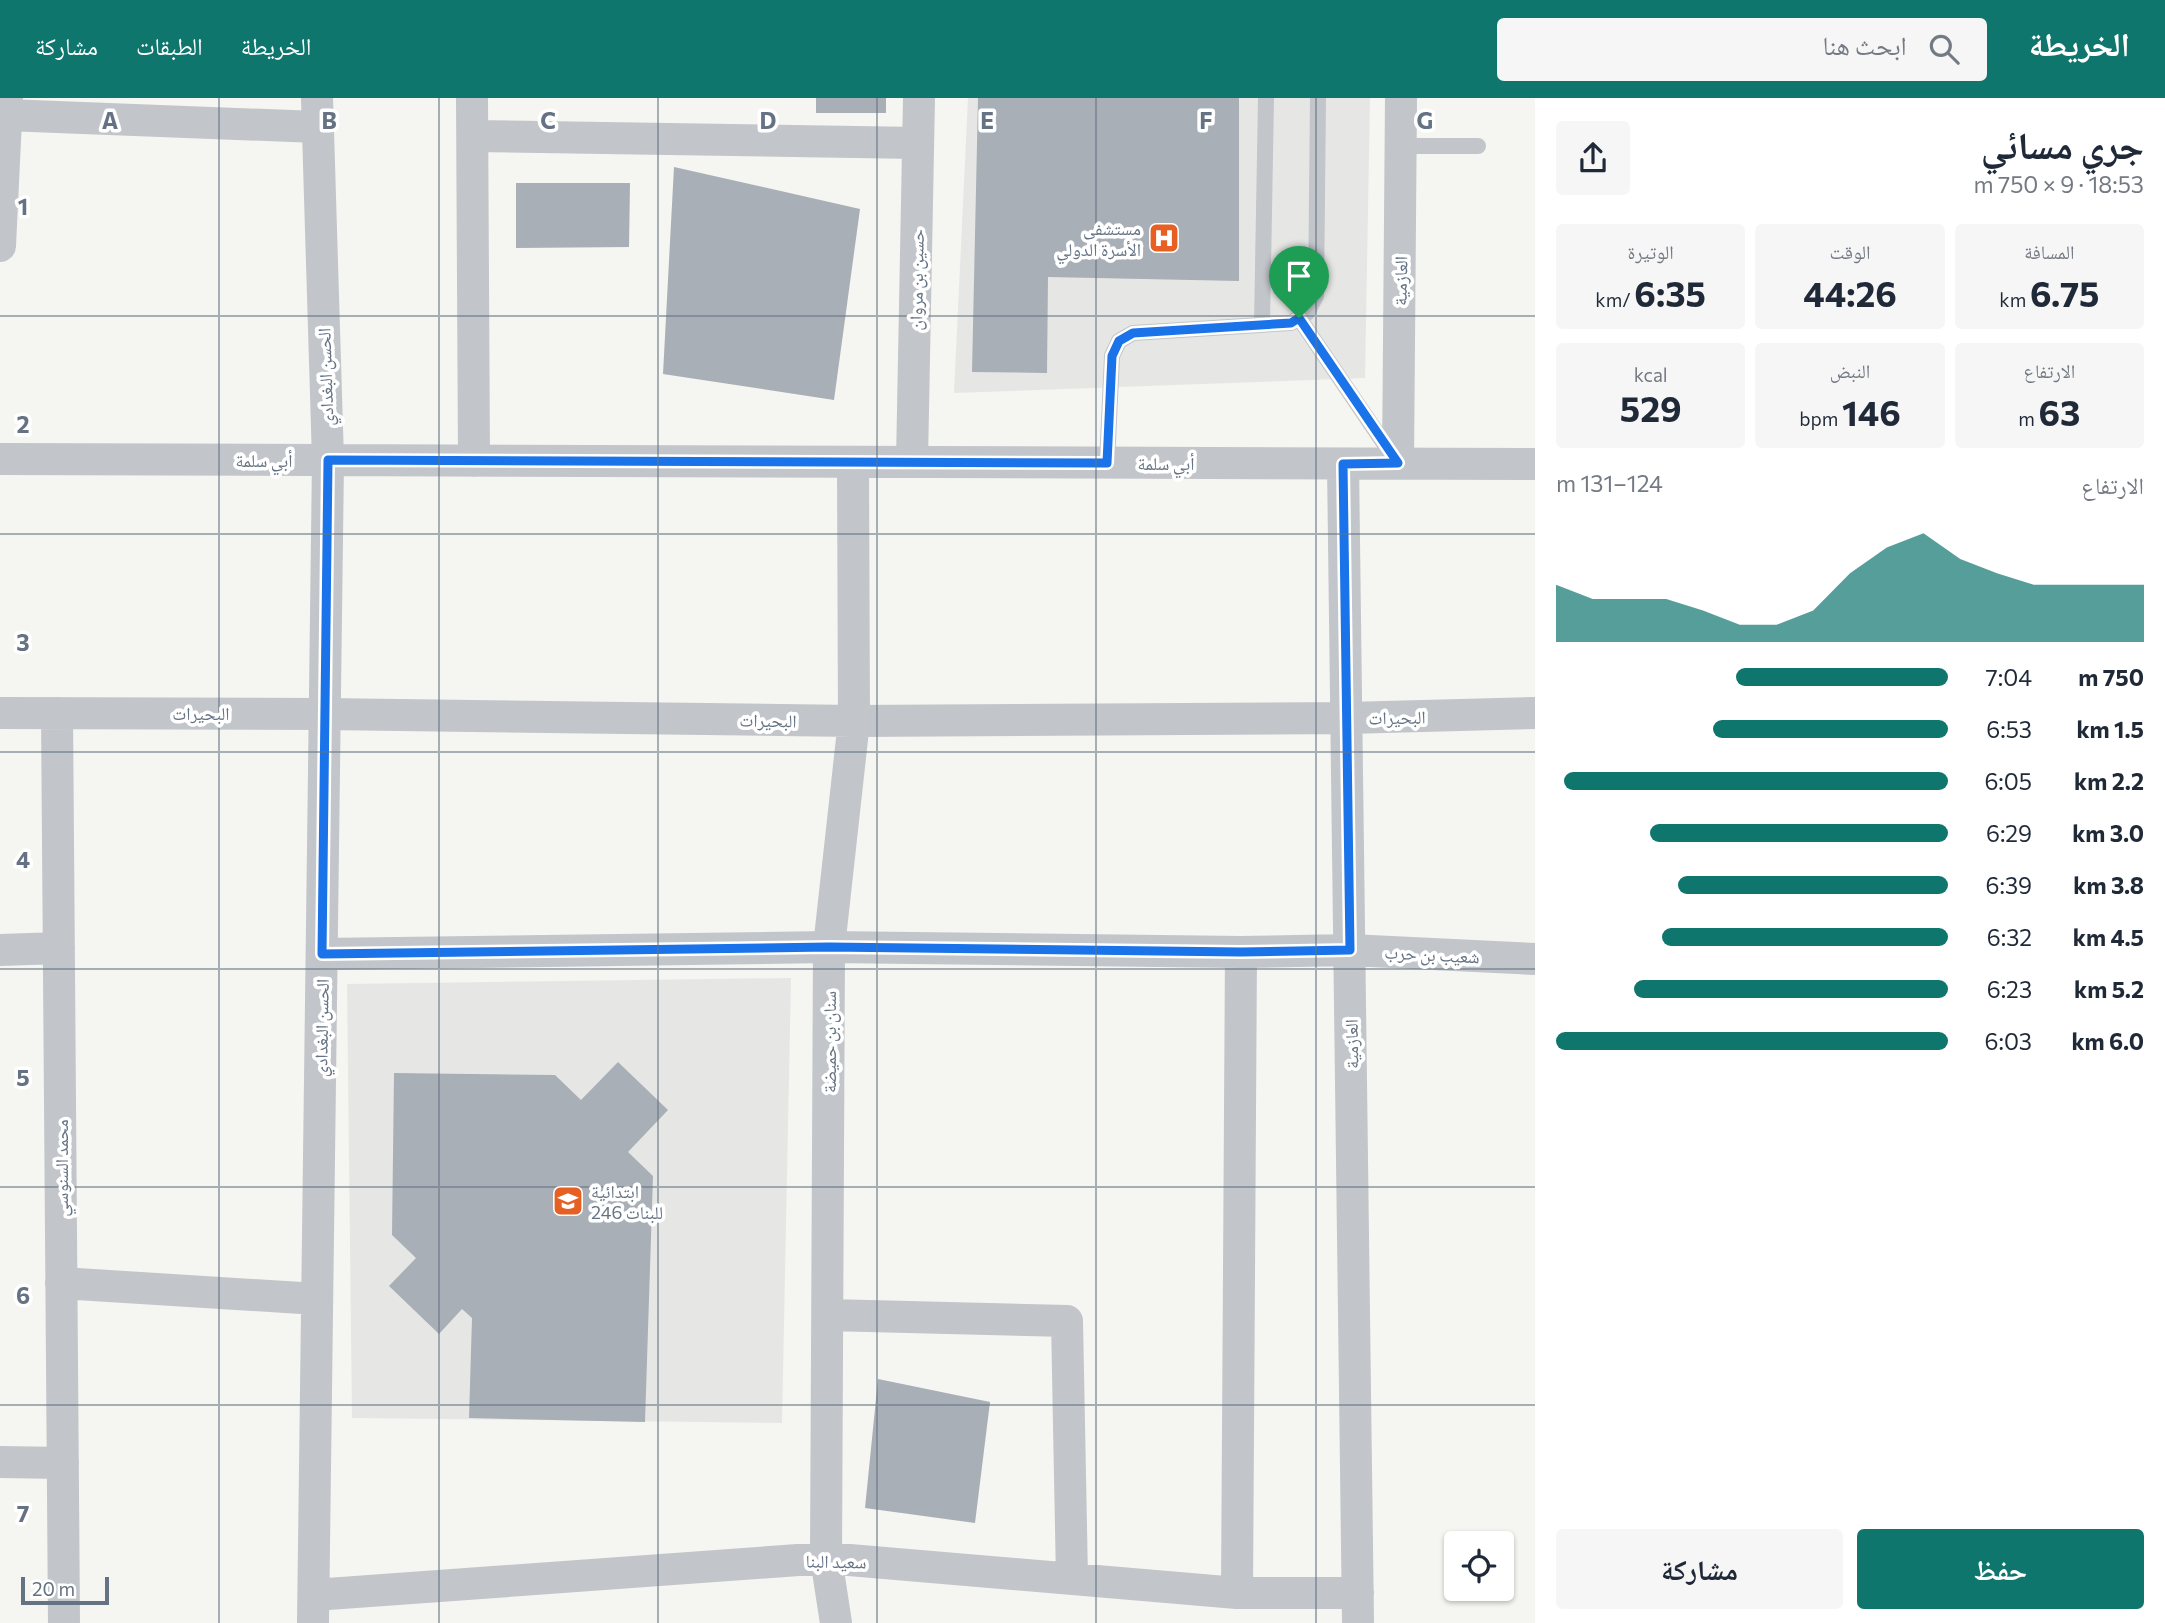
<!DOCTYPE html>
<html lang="ar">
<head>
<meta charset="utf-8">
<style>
	body { margin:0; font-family:Commissioner,"Noto Naskh Arabic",sans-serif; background:#f6f6f7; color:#1f2937; direction:rtl; height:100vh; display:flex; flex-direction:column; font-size:26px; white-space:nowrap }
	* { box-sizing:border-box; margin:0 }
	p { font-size:23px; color:#747a83 }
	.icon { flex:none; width:38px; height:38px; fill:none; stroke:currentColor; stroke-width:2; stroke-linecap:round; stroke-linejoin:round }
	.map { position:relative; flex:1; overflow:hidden; direction:ltr }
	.drawer { display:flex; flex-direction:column; background:#fff; width:630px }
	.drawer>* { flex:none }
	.buttons { position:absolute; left:1444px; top:1433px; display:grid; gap:14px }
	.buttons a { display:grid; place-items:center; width:70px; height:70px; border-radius:7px; background:#fff; box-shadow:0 2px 5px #0004; font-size:35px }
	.scale { position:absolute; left:21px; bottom:18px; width:88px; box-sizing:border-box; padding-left:7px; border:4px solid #647283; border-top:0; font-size:19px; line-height:24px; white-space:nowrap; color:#647283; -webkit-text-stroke:5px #fff; paint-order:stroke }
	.pin { position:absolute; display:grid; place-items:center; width:60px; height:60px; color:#fff; margin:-72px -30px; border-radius:50% 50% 50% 0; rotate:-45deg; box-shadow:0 0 7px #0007 }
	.pin .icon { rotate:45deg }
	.round { display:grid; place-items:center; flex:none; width:74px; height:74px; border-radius:7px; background:#f6f6f7 }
	.headline { display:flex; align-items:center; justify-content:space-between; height:119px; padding:0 21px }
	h1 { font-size:38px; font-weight:700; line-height:52px }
	.figures { display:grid; grid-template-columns:repeat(3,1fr); gap:10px; height:119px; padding:7px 21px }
	.figures div { display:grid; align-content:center; border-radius:7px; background:#f6f6f7; text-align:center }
	.figures b { font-size:35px; font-weight:700 }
	.figures small { font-size:19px; font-weight:400 }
	.figures p { font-size:19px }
	.chart { height:196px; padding:14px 21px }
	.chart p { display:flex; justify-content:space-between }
	.chart svg { width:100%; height:126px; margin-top:7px; fill:#0f766e; opacity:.7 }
	.button { display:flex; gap:14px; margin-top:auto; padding:14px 21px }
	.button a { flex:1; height:80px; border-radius:7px; background:#0f766e; color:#fff; font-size:28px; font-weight:700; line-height:80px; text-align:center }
	.button a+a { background:#f6f6f7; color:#1f2937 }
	ul { padding:0 21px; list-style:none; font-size:23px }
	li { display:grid; grid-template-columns:112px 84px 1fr; align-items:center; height:52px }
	li i { height:18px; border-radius:9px; background:#0f766e }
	header { display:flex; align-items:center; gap:42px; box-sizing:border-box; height:98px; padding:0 35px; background:#0f766e; color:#fff }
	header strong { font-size:33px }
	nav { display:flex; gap:38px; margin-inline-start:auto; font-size:24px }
	.search { width:490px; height:63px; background:#f6f6f7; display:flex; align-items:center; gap:18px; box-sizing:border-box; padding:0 24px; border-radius:7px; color:#747a83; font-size:26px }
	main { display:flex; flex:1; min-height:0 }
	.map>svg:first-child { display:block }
	.built { fill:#e6e7e5 }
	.building { fill:#a8afb6 }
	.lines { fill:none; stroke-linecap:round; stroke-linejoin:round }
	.lane { stroke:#c2c5c9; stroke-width:16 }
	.street { stroke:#c2c5c9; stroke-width:32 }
	.route-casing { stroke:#fff; stroke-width:14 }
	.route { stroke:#1a73e8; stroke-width:9 }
	.grid { fill:none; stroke:#647283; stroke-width:2; stroke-opacity:0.55 }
	.labels { text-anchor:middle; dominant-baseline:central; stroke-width:7; stroke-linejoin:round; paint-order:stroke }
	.poi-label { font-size:18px; fill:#647283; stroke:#fff; text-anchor:end }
	.street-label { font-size:18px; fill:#647283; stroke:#fff }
	.grid-label { font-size:23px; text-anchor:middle; font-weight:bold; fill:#647283; stroke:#fff; stroke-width:7; stroke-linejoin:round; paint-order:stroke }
</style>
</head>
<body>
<header>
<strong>الخريطة</strong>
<div class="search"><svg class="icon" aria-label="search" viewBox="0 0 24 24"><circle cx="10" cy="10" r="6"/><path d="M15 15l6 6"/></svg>ابحث هنا</div>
<nav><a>الخريطة</a><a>الطبقات</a><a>مشاركة</a></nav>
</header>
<main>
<section class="drawer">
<div class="headline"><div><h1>جري مسائي</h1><p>18:53 · 9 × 750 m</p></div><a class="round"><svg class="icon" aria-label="share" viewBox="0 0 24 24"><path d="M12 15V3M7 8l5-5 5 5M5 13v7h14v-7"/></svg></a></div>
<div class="figures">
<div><p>المسافة</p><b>6.75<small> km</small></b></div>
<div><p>الوقت</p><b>44:26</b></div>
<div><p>الوتيرة</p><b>6:35<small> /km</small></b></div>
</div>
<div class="figures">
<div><p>الارتفاع</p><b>63<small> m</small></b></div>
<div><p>النبض</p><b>146<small> bpm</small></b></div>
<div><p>kcal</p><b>529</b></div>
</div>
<div class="chart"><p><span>الارتفاع</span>124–131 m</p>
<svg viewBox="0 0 160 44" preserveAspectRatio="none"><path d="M0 44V24L10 29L20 29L30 29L40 33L50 38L60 38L70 33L80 20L90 11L100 6L110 15L120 20L130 24L140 24L150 24L160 24V44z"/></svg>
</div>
<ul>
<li><b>750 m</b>7:04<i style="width:54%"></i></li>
<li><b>1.5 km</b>6:53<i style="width:60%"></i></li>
<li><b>2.2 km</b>6:05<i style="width:98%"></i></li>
<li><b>3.0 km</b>6:29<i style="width:76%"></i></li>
<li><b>3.8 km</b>6:39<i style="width:69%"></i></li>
<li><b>4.5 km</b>6:32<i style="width:73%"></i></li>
<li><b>5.2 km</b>6:23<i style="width:80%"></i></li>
<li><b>6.0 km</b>6:03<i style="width:100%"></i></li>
</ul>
<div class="button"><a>حفظ</a><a>مشاركة</a></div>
</section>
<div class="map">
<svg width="1535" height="1525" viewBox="0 0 1535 1525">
	<rect width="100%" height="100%" fill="#f5f5f1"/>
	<path class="built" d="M 968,0 L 1370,0 L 1365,280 L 954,295 Z
		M 791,880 L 782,1325 L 352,1320 L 347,886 Z"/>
	<path class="building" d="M 816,0 L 886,0 L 886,15 L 816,15 Z
		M 978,0 L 1239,0 L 1239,183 L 1048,179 L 1047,275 L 972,274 Z
		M 674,69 L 860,111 L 834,302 L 663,276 Z
		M 516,85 L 630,85 L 629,149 L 516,150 Z
		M 618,964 L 668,1012 L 628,1054 L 653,1078 L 645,1324 L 469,1320 L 472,1220 L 462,1211 L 439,1236 L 389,1188 L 416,1160 L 392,1137 L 394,975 L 555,977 L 581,1002 Z
		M 878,1281 L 990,1304 L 975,1425 L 865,1410 Z"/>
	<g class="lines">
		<path class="lane" d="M 1401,48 L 1478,48
			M 1299,220 L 1394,360
			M 1262,227 L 1266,0
			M 1107,365 L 1112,258 L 1119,243 L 1133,235 L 1291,225 L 1307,215 L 1316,198 L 1318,0"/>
		<path class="street" d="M 472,0 L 474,363
			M 6,17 L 317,29
			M 473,38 L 918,45
			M 0,148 L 7,0
			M 0,361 L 1535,366
			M 912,364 L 919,0
			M 1398,365 L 1401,0
			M 1343,366 L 1358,1525
			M 0,615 L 325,616 L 854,623 L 1347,620 L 1535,615
			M 57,615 L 64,1525
			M 0,852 L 59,850
			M 322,856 L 829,849 L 1241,854 L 1350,852 L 1535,861
			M 61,1185 L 317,1201
			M 828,1217 L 1067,1223 L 1072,1481
			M 0,1364 L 63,1365
			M 1237,1495 L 1241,854
			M 314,1497 L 826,1460 L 1237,1495 L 1358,1495
			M 313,1525 L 328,362 L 317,0
			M 836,1525 L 826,1460 L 829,849 L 854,623 L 853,364"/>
	</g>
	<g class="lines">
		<g class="route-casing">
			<path id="route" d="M 1299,220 L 1398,365 L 1343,366 L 1350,852 L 1241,854 L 829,849 L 322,856 L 328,362 L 1107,365 L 1112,258 L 1119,243 L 1133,235 L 1291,225 Z"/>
		</g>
		<use href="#route" class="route"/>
	</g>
	<path class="grid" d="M 219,0 L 219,1525M 439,0 L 439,1525M 658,0 L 658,1525M 877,0 L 877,1525M 1096,0 L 1096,1525M 1316,0 L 1316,1525M 0,218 L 1535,218M 0,436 L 1535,436M 0,654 L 1535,654M 0,871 L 1535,871M 0,1089 L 1535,1089M 0,1307 L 1535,1307"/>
	<defs>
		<g id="hospital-square" transform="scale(1.575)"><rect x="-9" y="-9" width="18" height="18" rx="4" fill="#e56022" stroke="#fff"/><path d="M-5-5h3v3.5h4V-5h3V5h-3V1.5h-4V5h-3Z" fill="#fff"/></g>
		<g id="school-square" transform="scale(1.575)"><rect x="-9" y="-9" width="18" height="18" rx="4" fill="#e56022" stroke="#fff"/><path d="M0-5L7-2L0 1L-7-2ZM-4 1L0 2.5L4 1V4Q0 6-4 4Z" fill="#fff"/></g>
	</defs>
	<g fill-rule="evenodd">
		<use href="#hospital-square" x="1164" y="140"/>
		<use href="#school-square" x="568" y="1103"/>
	</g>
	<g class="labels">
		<g class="poi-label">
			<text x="1141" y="130">مستشفى<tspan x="1141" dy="21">الأسرة الدولي</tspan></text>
			<text x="591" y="1093" text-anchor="start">ابتدائية<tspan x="591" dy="21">246 للبنات</tspan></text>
		</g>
		<g class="street-label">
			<text transform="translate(916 182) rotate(-89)">حسين بن مروان</text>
			<text transform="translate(1400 183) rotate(-89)">العازمية</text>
			<text transform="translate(325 279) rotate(-92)">الحسن البغدادي</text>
			<text x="264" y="362">أبي سلمة</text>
			<text x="1166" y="365">أبي سلمة</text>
			<text x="201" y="615">البحيرات</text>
			<text transform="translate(1397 619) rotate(-1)">البحيرات</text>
			<text transform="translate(768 622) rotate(1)">البحيرات</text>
			<text transform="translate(1432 856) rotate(3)">شعيب بن حرب</text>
			<text transform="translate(321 930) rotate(-89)">الحسن البغدادي</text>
			<text transform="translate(829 944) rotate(-90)">سنان بن حميضة</text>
			<text transform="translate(1351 946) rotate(-91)">العازمية</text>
			<text transform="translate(61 1070) rotate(-90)">محمد السنوسي</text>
			<text transform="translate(836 1463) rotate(1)">سعيد البنا</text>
		</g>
	</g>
	<g class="grid-label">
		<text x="110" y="31">A</text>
		<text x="329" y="31">B</text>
		<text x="548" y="31">C</text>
		<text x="768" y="31">D</text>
		<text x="987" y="31">E</text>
		<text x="1206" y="31">F</text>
		<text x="1425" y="31">G</text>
		<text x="23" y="117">1</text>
		<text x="23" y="335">2</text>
		<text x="23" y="553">3</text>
		<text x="23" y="770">4</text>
		<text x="23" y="988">5</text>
		<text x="23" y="1206">6</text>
		<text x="23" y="1424">7</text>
	</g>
</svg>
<div class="buttons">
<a><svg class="icon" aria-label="locate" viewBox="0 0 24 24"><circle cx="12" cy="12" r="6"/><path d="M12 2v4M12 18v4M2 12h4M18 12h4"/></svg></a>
</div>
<div class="scale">20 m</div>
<div class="pin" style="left:1299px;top:220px;background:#1e9e55"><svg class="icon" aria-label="arrive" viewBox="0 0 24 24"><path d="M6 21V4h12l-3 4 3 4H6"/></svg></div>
</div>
</main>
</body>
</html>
